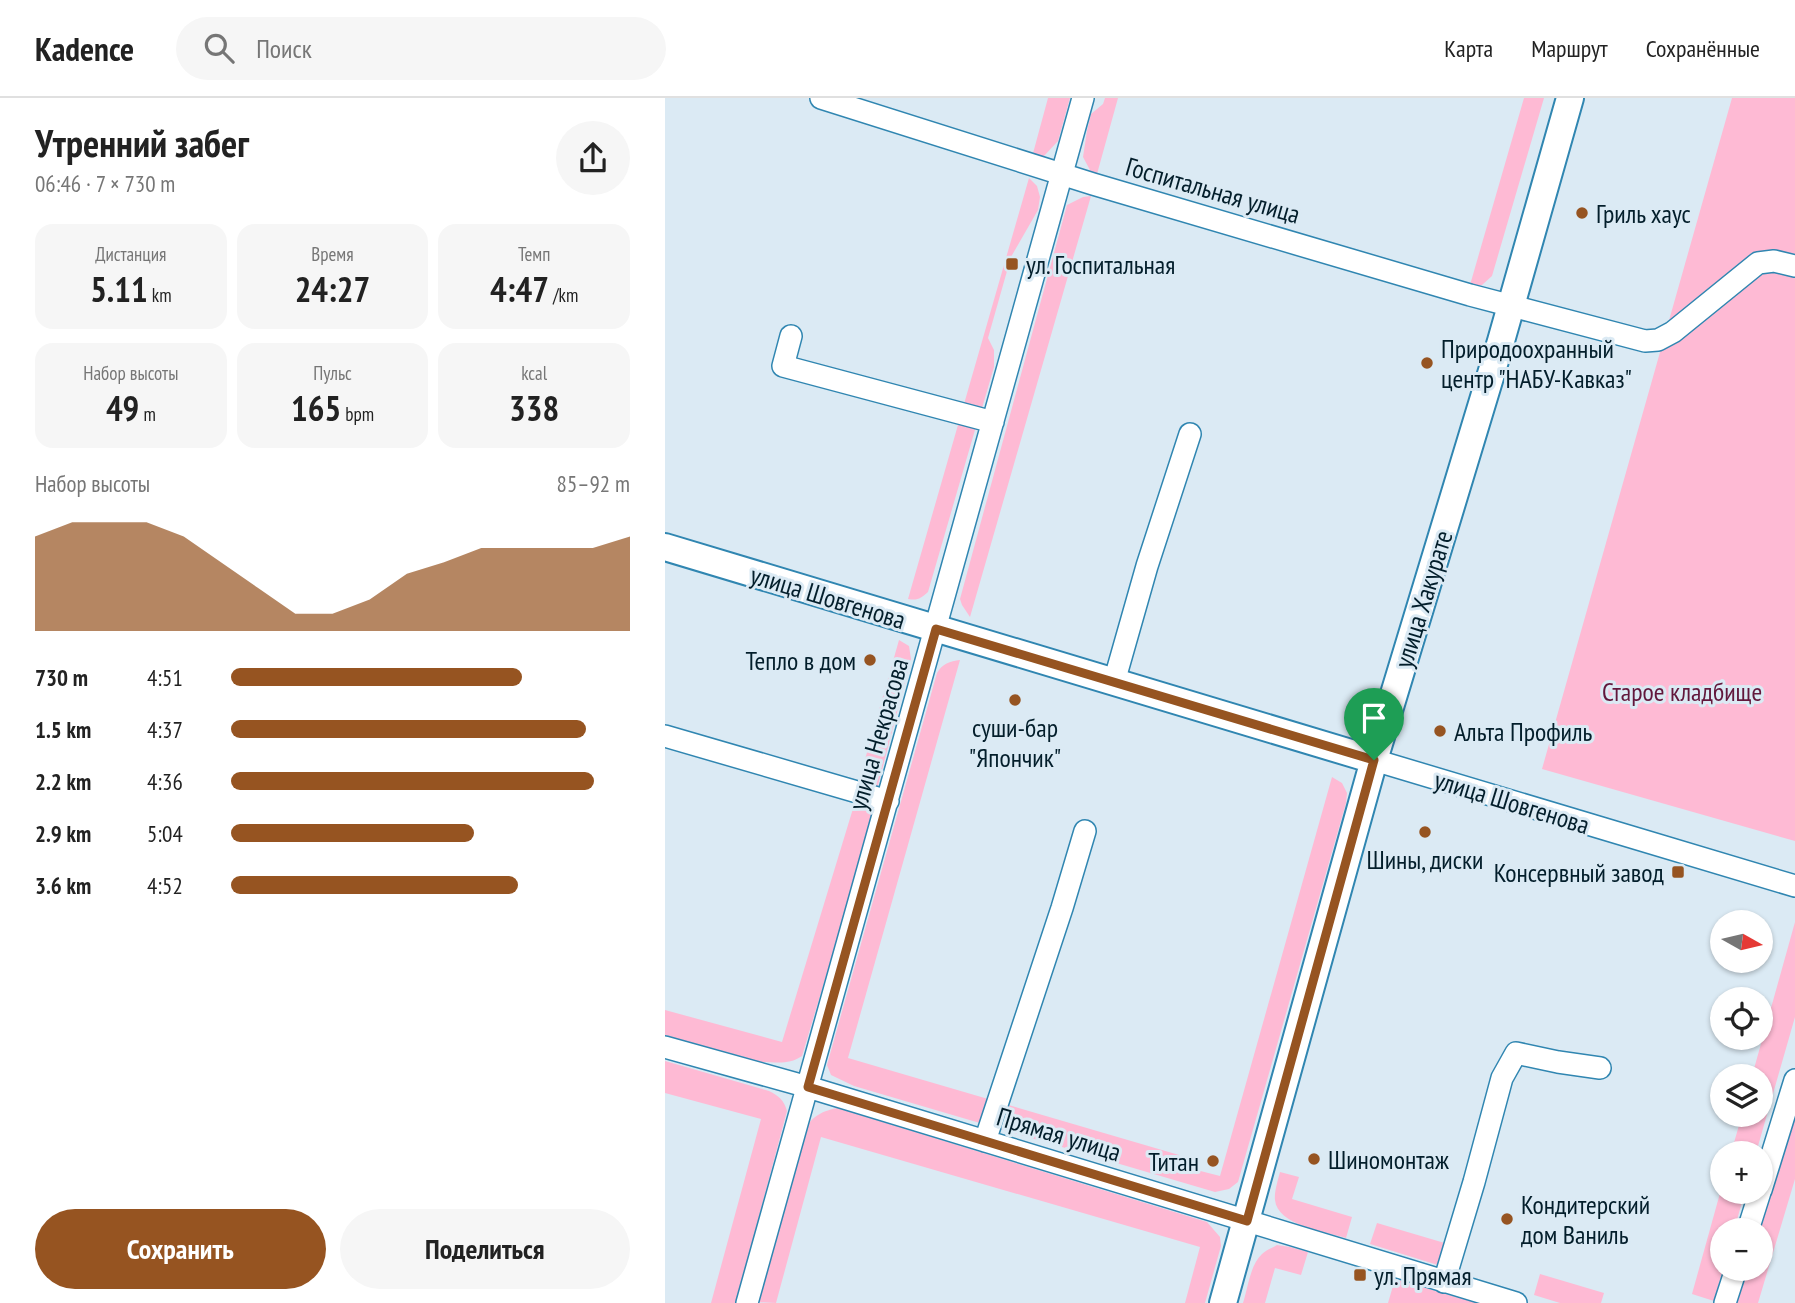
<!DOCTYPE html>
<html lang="ru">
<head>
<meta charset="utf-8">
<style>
	body { margin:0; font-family:"PT Sans Narrow",sans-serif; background:#f6f6f6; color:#222; height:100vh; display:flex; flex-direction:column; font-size:26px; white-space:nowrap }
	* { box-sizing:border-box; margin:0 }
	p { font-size:23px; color:#767676 }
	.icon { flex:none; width:38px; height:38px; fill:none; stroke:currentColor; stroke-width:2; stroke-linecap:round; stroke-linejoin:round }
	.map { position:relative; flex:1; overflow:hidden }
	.drawer { display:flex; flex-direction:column; background:#fff; width:665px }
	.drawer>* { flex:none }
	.needle { width:46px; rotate:98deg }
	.buttons { position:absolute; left:1045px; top:812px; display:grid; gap:14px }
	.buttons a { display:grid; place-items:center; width:63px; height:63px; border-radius:50%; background:#fff; box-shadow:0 2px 5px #0004; font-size:35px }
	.pin { position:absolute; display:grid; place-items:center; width:60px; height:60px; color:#fff; margin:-72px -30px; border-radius:50% 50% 50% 0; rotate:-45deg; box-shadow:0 0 7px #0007 }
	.pin .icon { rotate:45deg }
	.round { display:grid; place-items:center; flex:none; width:74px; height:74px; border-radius:37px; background:#f6f6f6 }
	.headline { display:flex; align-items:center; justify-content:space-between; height:119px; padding:0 35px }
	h1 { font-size:38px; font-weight:800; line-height:52px }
	.stats { display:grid; grid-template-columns:repeat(3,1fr); gap:10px; height:119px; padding:7px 35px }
	.stats div { display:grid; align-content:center; border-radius:18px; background:#f6f6f6; text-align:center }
	.stats b { font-size:35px; font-weight:800 }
	.stats small { font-size:19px; font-weight:400 }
	.stats p { font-size:19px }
	.chart { height:196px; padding:14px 35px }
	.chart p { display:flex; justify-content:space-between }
	.chart svg { width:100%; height:126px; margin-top:7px; fill:#965421; opacity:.7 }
	.button { display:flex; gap:14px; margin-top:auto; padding:14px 35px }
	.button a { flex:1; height:80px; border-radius:42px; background:#965421; color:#fff; font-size:28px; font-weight:800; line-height:80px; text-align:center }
	.button a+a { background:#f6f6f6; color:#222 }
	ul { padding:0 35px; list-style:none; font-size:23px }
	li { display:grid; grid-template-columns:112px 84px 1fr; align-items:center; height:52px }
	li i { height:18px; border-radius:9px; background:#965421 }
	header { display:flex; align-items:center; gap:42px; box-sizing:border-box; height:98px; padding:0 35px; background:#fff; border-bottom:2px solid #e0e0e0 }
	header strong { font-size:33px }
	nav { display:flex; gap:38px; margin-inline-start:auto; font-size:24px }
	.search { width:490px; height:63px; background:#f6f6f6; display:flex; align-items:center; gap:18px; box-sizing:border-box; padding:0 24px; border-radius:38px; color:#767676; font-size:26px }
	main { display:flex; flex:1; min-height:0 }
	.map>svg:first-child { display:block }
	.green { fill:#febad4 }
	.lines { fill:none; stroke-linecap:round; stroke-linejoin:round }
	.minor-casing { stroke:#3086b1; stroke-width:24 }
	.major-casing { stroke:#3086b1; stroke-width:30 }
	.minor { stroke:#fff; stroke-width:21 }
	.major { stroke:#fff; stroke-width:26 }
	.route-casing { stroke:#fff; stroke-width:14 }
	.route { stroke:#965421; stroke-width:9 }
	.poi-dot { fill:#965421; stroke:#dbeaf4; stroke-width:2.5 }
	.labels { text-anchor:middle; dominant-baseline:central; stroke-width:6; stroke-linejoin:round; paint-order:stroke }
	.street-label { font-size:26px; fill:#031e2b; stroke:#dbeaf4 }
	.poi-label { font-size:26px; fill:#031e2b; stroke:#dbeaf4; text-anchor:start }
	.park-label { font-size:26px; fill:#62173c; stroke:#dbeaf4 }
</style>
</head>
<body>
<header>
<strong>Kadence</strong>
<div class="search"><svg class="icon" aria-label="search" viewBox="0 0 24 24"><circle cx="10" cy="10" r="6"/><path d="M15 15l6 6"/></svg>Поиск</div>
<nav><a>Карта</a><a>Маршрут</a><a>Сохранённые</a></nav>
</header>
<main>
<section class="drawer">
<div class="headline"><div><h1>Утренний забег</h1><p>06:46 · 7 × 730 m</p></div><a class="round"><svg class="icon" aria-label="share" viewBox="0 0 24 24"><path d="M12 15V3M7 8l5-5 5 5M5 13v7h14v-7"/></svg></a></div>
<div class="stats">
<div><p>Дистанция</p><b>5.11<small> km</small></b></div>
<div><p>Время</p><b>24:27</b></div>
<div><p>Темп</p><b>4:47<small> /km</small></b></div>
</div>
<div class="stats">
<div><p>Набор высоты</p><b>49<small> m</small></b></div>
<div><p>Пульс</p><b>165<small> bpm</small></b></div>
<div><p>kcal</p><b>338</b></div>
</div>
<div class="chart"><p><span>Набор высоты</span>85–92 m</p>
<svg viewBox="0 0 160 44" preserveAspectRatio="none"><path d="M0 44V11L10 6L20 6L30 6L40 11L50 20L60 29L70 38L80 38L90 33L100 24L110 20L120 15L130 15L140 15L150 15L160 11V44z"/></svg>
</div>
<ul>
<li><b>730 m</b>4:51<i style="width:73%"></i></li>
<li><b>1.5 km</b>4:37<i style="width:89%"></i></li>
<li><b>2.2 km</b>4:36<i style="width:91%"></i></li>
<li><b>2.9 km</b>5:04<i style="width:61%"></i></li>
<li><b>3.6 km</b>4:52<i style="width:72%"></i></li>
</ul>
<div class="button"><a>Сохранить</a><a>Поделиться</a></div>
</section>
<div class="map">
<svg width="1130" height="1205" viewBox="0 0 1130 1205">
	<rect width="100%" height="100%" fill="#dbeaf4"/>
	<path class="green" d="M 383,0 L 405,0 L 393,43 L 379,58 L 367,59 Z
		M 440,0 L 453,0 L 432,76 L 426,74 L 418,59 L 422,33 L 426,16 L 438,6 Z
		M 859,0 L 879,0 L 827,178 L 817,187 L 805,187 Z
		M 1067,0 L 1130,0 L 1130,743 L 877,671 Z
		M 364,80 L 372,88 L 375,99 L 373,112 L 346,159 L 323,240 L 329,252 L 329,269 L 315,317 L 297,313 Z
		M 426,98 L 305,519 L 297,507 L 295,501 L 402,107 L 418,99 Z
		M 295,320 L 312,325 L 263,494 C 256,500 253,503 243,501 Z
		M 234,542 L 244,548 L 246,561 L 212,691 L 193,686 Z
		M 295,562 L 183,960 L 514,1057 L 512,1067 L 555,1078 L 667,679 L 677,685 L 682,695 L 681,705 L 573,1084 L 564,1091 L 550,1094 L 189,988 L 166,977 L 162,967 L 272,575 C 277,566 285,563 295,562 Z
		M 190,704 L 211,711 L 137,958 C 124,967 112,964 97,964 L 0,937 L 0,912 L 117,944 Z
		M 1130,824 L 1130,919 L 1091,1055 L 1066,1055 L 1077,1017 L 1096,1017 L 1096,978 L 1087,978 Z
		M 0,963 L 104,993 C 114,998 119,1002 122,1013 L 71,1205 L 46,1205 L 96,1021 L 0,995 Z
		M 1130,1007 L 1130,1081 L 1093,1205 L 1070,1205 L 1080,1171 L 1096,1171 L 1096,1132 L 1092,1132 Z
		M 172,1010 L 542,1124 L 555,1139 L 556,1148 L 540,1205 L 520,1205 L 535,1149 L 156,1039 L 111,1205 L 90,1204 L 137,1035 C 147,1019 154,1014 172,1010 Z
		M 615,1074 L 634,1079 L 627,1101 L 687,1119 L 681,1140 C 661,1134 612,1127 610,1102 C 609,1094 613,1082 615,1074 Z
		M 1057,1088 L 1057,1094 L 1080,1094 L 1069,1132 L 1057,1132 L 1058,1171 L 1049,1203 L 1027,1196 Z
		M 712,1125 L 783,1146 L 776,1168 L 705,1146 Z
		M 612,1147 L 625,1149 L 643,1154 L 636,1177 L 610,1170 L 600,1205 L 578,1205 C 583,1190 585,1167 597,1156 C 601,1152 607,1150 612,1147 Z
		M 875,1176 L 939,1195 L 936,1205 L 895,1205 L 869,1197 Z
		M 730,1181 L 811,1205 L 723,1205 Z"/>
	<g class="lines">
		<g class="minor-casing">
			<path id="minor" d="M 156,0 L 428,86 L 805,197 L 980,243 L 993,242 L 1008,234 L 1093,165 L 1109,163 L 1130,168
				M 126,238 L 118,268 L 328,324
				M 449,584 L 482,468 L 525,336
				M 0,638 L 223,703
				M 709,662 L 1130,788
				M 0,949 L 143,989 L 851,1205
				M 320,1043 L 397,810 L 420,733
				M 1096,1092 L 1130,982
				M 1083,1132 L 1095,1094
				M 779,1184 L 809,1084 L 837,980 L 851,955 L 893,964 L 935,970
				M 82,1205 L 418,0
				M 1060,1205 L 1071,1171"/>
		</g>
		<g class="major-casing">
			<path id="major" d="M 0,449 L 709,662
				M 558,1205 L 709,662 L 836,243 L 905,0"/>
		</g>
		<use href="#minor" class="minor"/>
		<use href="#major" class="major"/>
	</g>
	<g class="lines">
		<g class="route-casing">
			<path id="route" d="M 271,531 L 709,662 L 582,1123 L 143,989 Z"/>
		</g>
		<use href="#route" class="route"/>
	</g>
	<g class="poi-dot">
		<circle cx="917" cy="115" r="7"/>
		<rect x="340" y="159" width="14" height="14" rx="3.5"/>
		<circle cx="762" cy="265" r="7"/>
		<circle cx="205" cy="562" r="7"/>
		<circle cx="350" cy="602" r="7"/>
		<circle cx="775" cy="633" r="7"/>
		<circle cx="760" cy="734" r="7"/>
		<rect x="1006" y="767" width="14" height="14" rx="3.5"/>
		<circle cx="649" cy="1061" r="7"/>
		<circle cx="548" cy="1063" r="7"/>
		<circle cx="842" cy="1121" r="7"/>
		<rect x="688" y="1170" width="14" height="14" rx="3.5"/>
	</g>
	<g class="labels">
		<g class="street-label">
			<text transform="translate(548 92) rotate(16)">Госпитальная улица</text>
			<text transform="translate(163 499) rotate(17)">улица Шовгенова</text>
			<text transform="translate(758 501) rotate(-73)">улица Хакурате</text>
			<text transform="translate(213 636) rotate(-74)">улица Некрасова</text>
			<text transform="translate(847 704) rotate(17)">улица Шовгенова</text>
			<text transform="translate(394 1036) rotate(17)">Прямая улица</text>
		</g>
		<g class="poi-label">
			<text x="931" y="115">Гриль хаус</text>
			<text x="361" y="166">ул. Госпитальная</text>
			<text x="776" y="250">Природоохранный<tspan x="776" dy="30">центр "НАБУ-Кавказ"</tspan></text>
			<text x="191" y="562" text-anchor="end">Тепло в дом</text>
			<text x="350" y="629" text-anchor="middle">суши-бар<tspan x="350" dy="30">"Япончик"</tspan></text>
			<text x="789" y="633">Альта Профиль</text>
			<text x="760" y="761" text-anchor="middle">Шины, диски</text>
			<text x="999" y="774" text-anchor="end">Консервный завод</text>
			<text x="663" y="1061">Шиномонтаж</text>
			<text x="534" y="1063" text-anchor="end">Титан</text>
			<text x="856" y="1106">Кондитерский<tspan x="856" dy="30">дом Ваниль</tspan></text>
			<text x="709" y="1177">ул. Прямая</text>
		</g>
		<g class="park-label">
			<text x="1017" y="593">Старое кладбище</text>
		</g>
	</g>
</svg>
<div class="buttons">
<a><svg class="needle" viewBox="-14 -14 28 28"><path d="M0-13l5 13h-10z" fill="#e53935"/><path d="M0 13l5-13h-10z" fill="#767676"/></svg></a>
<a><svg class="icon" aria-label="locate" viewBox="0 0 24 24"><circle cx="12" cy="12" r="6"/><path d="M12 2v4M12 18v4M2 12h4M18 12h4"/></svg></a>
<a><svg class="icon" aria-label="layers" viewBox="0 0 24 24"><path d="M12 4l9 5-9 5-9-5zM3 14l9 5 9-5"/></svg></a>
<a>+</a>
<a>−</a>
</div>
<div class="pin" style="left:709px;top:662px;background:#1e9e55"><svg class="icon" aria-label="arrive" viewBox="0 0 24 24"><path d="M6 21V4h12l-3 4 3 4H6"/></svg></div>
</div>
</main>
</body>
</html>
